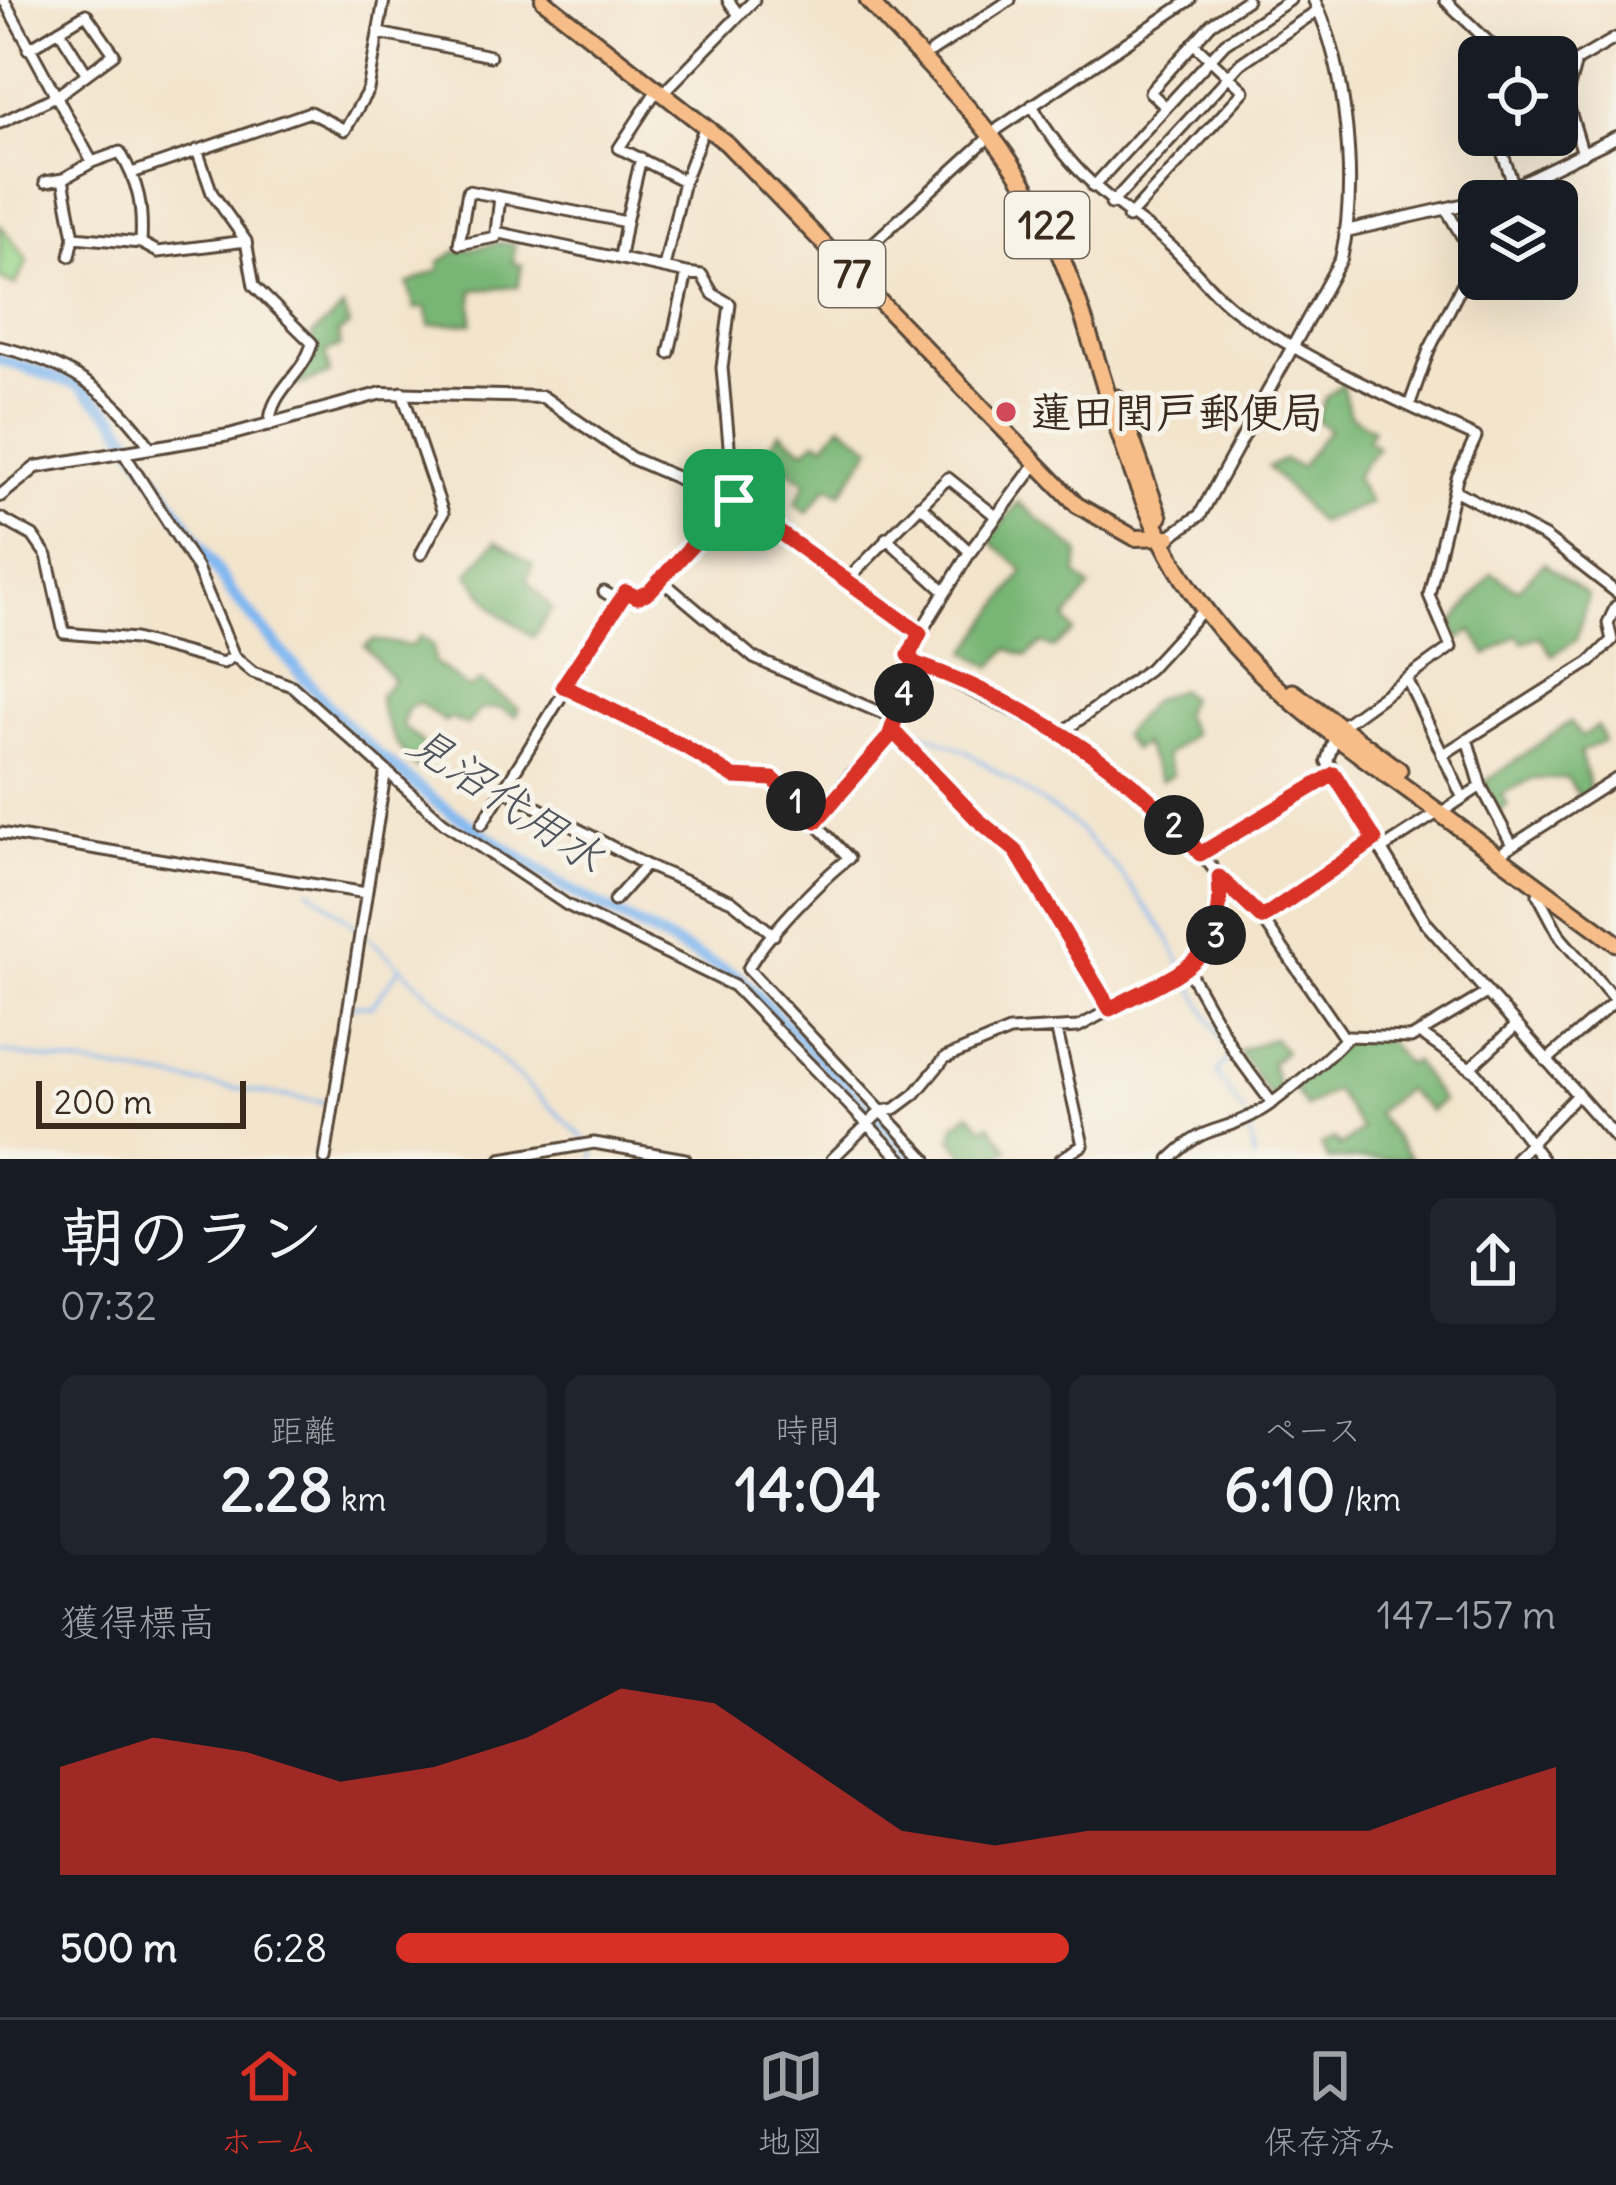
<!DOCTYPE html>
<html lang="ja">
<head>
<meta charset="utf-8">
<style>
	body { margin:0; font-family:Delius,"Klee One",sans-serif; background:#20242c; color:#f1f3f6; height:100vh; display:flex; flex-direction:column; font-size:45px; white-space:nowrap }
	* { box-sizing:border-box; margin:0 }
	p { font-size:39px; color:#9ea1a6 }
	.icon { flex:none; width:66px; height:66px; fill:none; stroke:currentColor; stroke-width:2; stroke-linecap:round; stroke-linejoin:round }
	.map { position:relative; height:1159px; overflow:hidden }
	.details { display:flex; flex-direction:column; background:#171b24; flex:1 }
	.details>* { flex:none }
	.controls { position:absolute; left:1458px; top:36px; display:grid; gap:24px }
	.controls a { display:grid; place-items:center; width:120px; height:120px; border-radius:18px; background:#171b24; box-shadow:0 12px 48px #0002; font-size:60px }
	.scale { position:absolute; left:36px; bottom:30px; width:210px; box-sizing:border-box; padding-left:12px; border:6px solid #3b2a1e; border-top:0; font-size:33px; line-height:42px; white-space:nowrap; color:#3b2a1e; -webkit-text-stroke:9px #f7f3e8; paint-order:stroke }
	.pin { position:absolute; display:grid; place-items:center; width:102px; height:102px; color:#fff; margin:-51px; border-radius:24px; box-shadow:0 6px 18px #0006 }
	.km { position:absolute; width:60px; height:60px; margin:-30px; border-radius:50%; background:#222; color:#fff; font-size:33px; line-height:60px; text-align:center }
	.round { display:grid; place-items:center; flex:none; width:126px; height:126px; border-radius:18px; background:#20242c }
	.summary { display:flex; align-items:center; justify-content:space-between; height:204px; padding:0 60px }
	h1 { font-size:66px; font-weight:800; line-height:90px }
	.figures { display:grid; grid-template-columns:repeat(3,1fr); gap:18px; height:204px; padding:12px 60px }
	.figures div { display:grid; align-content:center; border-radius:18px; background:#20242c; text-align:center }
	.figures b { font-size:60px; font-weight:800 }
	.figures small { font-size:33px; font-weight:400 }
	.figures p { font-size:33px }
	.chart { height:336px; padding:24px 60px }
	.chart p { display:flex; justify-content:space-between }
	.chart svg { width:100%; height:216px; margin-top:12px; fill:#d93025; opacity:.7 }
	ul { padding:0 60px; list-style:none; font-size:39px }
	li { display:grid; grid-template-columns:192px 144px 1fr; align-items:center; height:90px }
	li i { height:30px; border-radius:15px; background:#d93025 }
	.tabs { display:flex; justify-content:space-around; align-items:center; height:168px; border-top:3px solid #363941; background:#171b24; font-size:33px; color:#9ea1a6 }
	.tabs a { display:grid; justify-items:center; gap:6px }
	.tabs .selected { color:#d93025 }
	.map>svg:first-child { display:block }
	.green { fill:#96d489; stroke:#687f54; stroke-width:3 }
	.forest { fill:#78b675; stroke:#5a704a; stroke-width:3 }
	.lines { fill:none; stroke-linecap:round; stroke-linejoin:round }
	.stream { stroke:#81b8f0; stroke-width:3 }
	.river { stroke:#81b8f0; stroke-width:12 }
	.minor-casing { stroke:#574638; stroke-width:15 }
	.tertiary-casing { stroke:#574638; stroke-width:16 }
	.primary-casing { stroke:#574638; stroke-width:20 }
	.trunk-casing { stroke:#574638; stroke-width:21 }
	.minor { stroke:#fff; stroke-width:9 }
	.tertiary { stroke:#fff; stroke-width:10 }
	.primary { stroke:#f7bd88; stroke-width:14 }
	.trunk { stroke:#f7bd88; stroke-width:15 }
	.route-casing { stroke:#fff; stroke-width:24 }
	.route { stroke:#d93025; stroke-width:15 }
	.poi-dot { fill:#d1495b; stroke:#f7f3e8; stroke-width:4.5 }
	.labels { text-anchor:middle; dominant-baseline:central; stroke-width:10; stroke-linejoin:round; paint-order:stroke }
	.shield { fill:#f7f3e8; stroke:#73665b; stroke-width:3 }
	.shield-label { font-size:39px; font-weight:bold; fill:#3b2a1e }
	.poi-label { font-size:42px; font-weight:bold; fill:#3b2a1e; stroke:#f7f3e8; text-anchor:start }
	.water-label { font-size:45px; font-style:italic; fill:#50555d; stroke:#f7f3e8 }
</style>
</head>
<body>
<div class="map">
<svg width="1616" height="1159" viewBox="0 0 1616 1159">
	<rect width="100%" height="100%" fill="#f7f3e8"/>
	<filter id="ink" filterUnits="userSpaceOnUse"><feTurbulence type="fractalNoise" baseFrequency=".00833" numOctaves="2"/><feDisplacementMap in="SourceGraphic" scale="24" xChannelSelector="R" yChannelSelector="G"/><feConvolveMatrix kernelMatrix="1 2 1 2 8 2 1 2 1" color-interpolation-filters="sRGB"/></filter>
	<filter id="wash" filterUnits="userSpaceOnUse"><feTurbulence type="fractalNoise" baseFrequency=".004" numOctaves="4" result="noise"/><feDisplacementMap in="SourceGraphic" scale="48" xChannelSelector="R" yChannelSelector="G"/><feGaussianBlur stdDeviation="2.7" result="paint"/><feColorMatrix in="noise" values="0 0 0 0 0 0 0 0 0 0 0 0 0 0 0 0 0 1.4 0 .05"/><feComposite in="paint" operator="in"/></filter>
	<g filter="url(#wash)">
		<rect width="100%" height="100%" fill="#f3e4cc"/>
		<path class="green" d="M 0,225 L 28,261 L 15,285 L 0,279 Z"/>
		<path class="forest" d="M 499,243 L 515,244 L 513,263 L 522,265 L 518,287 L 473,290 L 472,323 L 430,325 L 426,307 L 415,309 L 408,284 L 440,269 L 439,262 L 456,252 Z
			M 343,308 L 349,326 L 338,333 L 341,346 L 325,352 L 330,374 L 295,386 L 314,356 L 312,335 Z
			M 1342,384 L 1350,415 L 1373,429 L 1367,440 L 1378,447 L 1355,477 L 1370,503 L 1319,523 L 1268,467 L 1283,460 L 1300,467 L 1329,429 L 1316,420 L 1327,396 Z
			M 841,424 L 872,447 L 841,493 L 828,486 L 807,513 L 795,504 L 806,482 L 764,453 L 780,432 L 804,450 L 816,440 L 825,444 Z
			M 1018,502 L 1079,552 L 1077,575 L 1090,587 L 1066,619 L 1074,632 L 1053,648 L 1042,643 L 1027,656 L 1008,649 L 992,667 L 967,652 L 1024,571 L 990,541 Z
			M 496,541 L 533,565 L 527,580 L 552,609 L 533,637 L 498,612 L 468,574 Z
			M 1544,563 L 1588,596 L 1576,640 L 1552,655 L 1539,636 L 1523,642 L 1517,635 L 1487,655 L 1472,631 L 1459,639 L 1452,625 L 1492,573 L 1517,589 Z
			M 420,636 L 433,645 L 435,663 L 469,689 L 480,681 L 519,709 L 515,716 L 500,708 L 481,709 L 467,725 L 449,718 L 445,722 L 419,703 L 407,709 L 402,726 L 422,742 L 425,761 L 417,768 C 399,753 382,721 379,696 L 393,680 L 365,646 L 374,640 L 412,646 Z
			M 1179,689 L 1189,698 L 1182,714 L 1193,734 L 1165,756 L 1173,775 L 1161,781 L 1143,744 L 1133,750 L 1122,735 L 1152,700 Z
			M 1570,722 L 1582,737 L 1598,726 L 1604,741 L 1580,752 L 1590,789 L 1579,797 L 1567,778 L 1533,779 L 1501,794 L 1508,805 L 1499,813 L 1485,782 Z
			M 1354,1035 L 1388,1041 L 1407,1065 L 1414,1061 L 1442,1101 L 1430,1111 L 1405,1089 L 1376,1113 L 1411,1159 L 1327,1159 L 1321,1145 L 1334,1139 L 1340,1147 L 1361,1130 L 1335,1090 L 1306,1107 L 1293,1087 Z
			M 1273,1038 L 1285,1051 L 1271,1063 L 1280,1091 L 1271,1097 L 1239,1051 Z
			M 970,1113 L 984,1128 L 990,1124 L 1008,1149 L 996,1159 L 969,1159 L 952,1139 L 955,1125 Z"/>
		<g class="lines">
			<path class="stream" d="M 902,722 L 967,752 L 1070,821 L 1119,871 L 1165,932 L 1183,968
				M 309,889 L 358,928
				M 365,934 L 585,1139
				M 1190,982 L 1230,1056 L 1216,1073 L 1244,1114
				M 350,1005 L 372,1006 L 399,969
				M 0,1052 L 328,1103
				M 1248,1122 L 1255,1159
				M 593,1149 L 594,1159"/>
			<path class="river" d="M 0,359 L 79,385 L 115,417 L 232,593 L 334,713 L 376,753 L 440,805 L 568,889 L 740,978 L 917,1159"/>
		</g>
	</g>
	<g filter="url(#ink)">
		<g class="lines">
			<g class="minor-casing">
				<path id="minor" d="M 4,0 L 92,162 L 120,152 C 139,184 143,206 141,243
					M 728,0 L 739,15
					M 1445,0 L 1504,57
					M 59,30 L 87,74
					M 379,33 L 490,56
					M 931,52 L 1010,0
					M 1557,95 L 1566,98 L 1583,154
					M 1566,98 L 1576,61 L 1616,38
					M 1032,105 C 1068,170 1101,193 1159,236 C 1188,258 1208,291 1239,313 C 1304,359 1402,403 1476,437 L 1457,478 L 1429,595 L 1451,647 L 1340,727
					M 1166,107 L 1150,92 L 1211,24 L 1247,0
					M 0,123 L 58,95 L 114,54 L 86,14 L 28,49
					M 1496,135 L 1515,189
					M 197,150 L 212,193 L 246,241 L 254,286 L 312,343 C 304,376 269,391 270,425
					M 92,162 L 63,179 L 74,237 L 141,243 L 158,252 L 246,241
					M 132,173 L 310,112 L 345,130 L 368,90 L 384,0
					M 684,181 L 619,148 L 653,96 L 668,88 L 754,0
					M 45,182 L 63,179
					M 1093,187 L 1225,43 L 1290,0
					M 500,197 L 468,191 L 459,244 L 496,237 L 496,232 L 687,273 L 669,353
					M 1111,204 L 1241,63 L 1318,10
					M 1128,218 L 1244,91 L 1193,43
					M 496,232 L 500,197 L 626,222 L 641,158
					M 70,256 L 74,237
					M 620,257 L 626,222
					M 664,267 L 684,181 L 705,126
					M 846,268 L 999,128 L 1190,0
					M 0,347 C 65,362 112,391 150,447
					M 402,392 L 443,513 L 421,554
					M 1409,406 L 1429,350 L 1475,259 L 1446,209
					M 123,452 L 197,568 L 234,656 L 253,672 L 292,686 L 443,822 L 567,905 L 734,986 L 901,1159
					M 1454,490 L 1545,537 L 1616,592
					M 920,505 L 970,552
					M 0,518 L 33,536 L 47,556 L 64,633 L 135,639 L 223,663 L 234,656
					M 886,538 L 945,592
					M 660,579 L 754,658 L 895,719 L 873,760 L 851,774 L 816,821
					M 848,579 L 948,478 L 997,517
					M 604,592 L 620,601
					M 914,663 L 1059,733 L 1120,777 L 1187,836 L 1232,892 L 1262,918 L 1345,1039
					M 1407,679 L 1462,796
					M 563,686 L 684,746 L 734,777 L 773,779 L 849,858 C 823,877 762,940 748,969 L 926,1159
					M 893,731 L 977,819 L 1016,851 L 1110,1009
					M 1060,734 L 1149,669 L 1204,609
					M 1468,742 L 1481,786
					M 1442,755 L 1590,662 L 1612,640 L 1608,623 L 1616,606
					M 502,789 L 646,865
					M 1448,808 L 1481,786 L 1511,843
					M 482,824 L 626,592 L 637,597 L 649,592 L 734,500 L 722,368 L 730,304 L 713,294 L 702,275 L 687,273
					M 0,833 L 366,893
					M 1380,850 L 1439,812
					M 1505,850 L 1616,779
					M 1200,853 L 1334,774
					M 1542,889 L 1538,895 L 1561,938 L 1616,1001
					M 614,901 L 646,865 L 732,901 L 774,935
					M 1262,918 L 1375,840
					M 1187,968 L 1235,1053 L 1272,1103
					M 1057,1031 L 1083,1145 L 1061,1159
					M 1421,1034 L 1478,1074 L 1542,1159
					M 1546,1061 L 1616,1000
					M 1471,1067 L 1515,1027
					M 325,1159 L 385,775
					M 501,1159 L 594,1143 L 685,1159
					M 832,1159 L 881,1111 L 895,1109 L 915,1094 L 945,1058 L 1009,1031 L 1078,1027 L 1187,968 L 1216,934 L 1219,877
					M 1170,1159 C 1207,1123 1215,1135 1253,1115 C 1274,1105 1333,1054 1348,1036 L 1411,1038 L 1485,994
					M 1515,1159 L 1577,1095"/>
			</g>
			<g class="tertiary-casing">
				<path id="tertiary" d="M 1346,231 L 1488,199 L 1616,137
					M 0,496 L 36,467 L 229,435 L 382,393 L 543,397 L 631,458 L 748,508 L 920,633 L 970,552 L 1036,464
					M 1169,537 L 1200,515 L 1341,259 C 1358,187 1347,66 1314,0
					M 895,719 L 914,663 L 909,655 L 920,633
					M 1336,734 L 1327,761 L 1426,923 L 1616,1138"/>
			</g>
			<g class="primary-casing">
				<path id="primary" d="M 543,0 L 726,143 L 1077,505 L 1135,538 L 1169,537"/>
			</g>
			<g class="trunk-casing">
				<path id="trunk" d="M 868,0 C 932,72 1001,131 1044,219 C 1104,340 1114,476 1191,590 C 1250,679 1333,735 1418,797 C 1484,845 1550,894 1616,943
					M 1117,398 L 1159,517
					M 1293,692 L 1399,770"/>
			</g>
			<use href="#minor" class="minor"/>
			<use href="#tertiary" class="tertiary"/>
			<use href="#primary" class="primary"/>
			<use href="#trunk" class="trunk"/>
		</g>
	</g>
	<g class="lines" filter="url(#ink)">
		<g class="route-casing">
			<path id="route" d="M 734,500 L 649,592 L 637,597 L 626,592 L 563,686 L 684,746 L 734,777 L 773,779 L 816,821 L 889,737 L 914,663 C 1011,695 1138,771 1200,854 L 1334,774 L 1375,840 L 1262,918 L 1219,877 C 1227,966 1176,972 1110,1009 L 1016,851 L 977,819 L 892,730 L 914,663 L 909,655 L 920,633 L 734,500"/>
		</g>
		<use href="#route" class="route"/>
	</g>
	<circle class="poi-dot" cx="1006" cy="412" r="12"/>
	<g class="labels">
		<g class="shield">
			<rect x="1005" y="192" width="84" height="66" rx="9"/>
			<rect x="819" y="241" width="66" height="66" rx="9"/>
		</g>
		<g class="shield-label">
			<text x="1047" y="225">122</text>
			<text x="852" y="274">77</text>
		</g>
		<g class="poi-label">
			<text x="1030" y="412">蓮田閏戸郵便局</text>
		</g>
		<g class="water-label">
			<text transform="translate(507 799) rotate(34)">見沼代用水</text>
		</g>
	</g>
</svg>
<div class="controls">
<a><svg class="icon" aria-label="locate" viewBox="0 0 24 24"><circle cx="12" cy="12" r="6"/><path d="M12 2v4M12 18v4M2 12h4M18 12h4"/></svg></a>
<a><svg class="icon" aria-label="layers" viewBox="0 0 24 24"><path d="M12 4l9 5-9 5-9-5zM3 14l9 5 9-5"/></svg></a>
</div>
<div class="scale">200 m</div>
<div class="pin" style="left:734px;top:500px;background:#1e9e55"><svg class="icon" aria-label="arrive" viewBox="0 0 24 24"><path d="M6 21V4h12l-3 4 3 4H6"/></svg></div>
<b class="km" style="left:796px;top:801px">1</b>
<b class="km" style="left:1174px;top:825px">2</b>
<b class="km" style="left:1216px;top:935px">3</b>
<b class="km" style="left:904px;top:693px">4</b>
</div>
<section class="details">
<div class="summary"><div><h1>朝のラン</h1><p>07:32</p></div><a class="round"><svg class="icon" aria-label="share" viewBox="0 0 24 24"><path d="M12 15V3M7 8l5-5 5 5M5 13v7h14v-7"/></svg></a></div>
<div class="figures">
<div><p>距離</p><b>2.28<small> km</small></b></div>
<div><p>時間</p><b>14:04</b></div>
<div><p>ペース</p><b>6:10<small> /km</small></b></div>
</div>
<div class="chart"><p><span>獲得標高</span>147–157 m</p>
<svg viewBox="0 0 160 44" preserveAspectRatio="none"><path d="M0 44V22L10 16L20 19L30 25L40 22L50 16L60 6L70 9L80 22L90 35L100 38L110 35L120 35L130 35L140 35L150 28L160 22V44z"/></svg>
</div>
<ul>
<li><b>500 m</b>6:28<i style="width:58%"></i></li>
</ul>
</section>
<nav class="tabs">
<a class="selected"><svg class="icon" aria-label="home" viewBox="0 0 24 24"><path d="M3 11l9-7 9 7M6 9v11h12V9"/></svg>ホーム</a>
<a><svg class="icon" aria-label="map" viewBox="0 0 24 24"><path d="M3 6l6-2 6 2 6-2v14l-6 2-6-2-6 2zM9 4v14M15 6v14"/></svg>地図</a>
<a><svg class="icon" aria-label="saved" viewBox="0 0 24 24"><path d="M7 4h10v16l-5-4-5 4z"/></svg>保存済み</a>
</nav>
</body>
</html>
